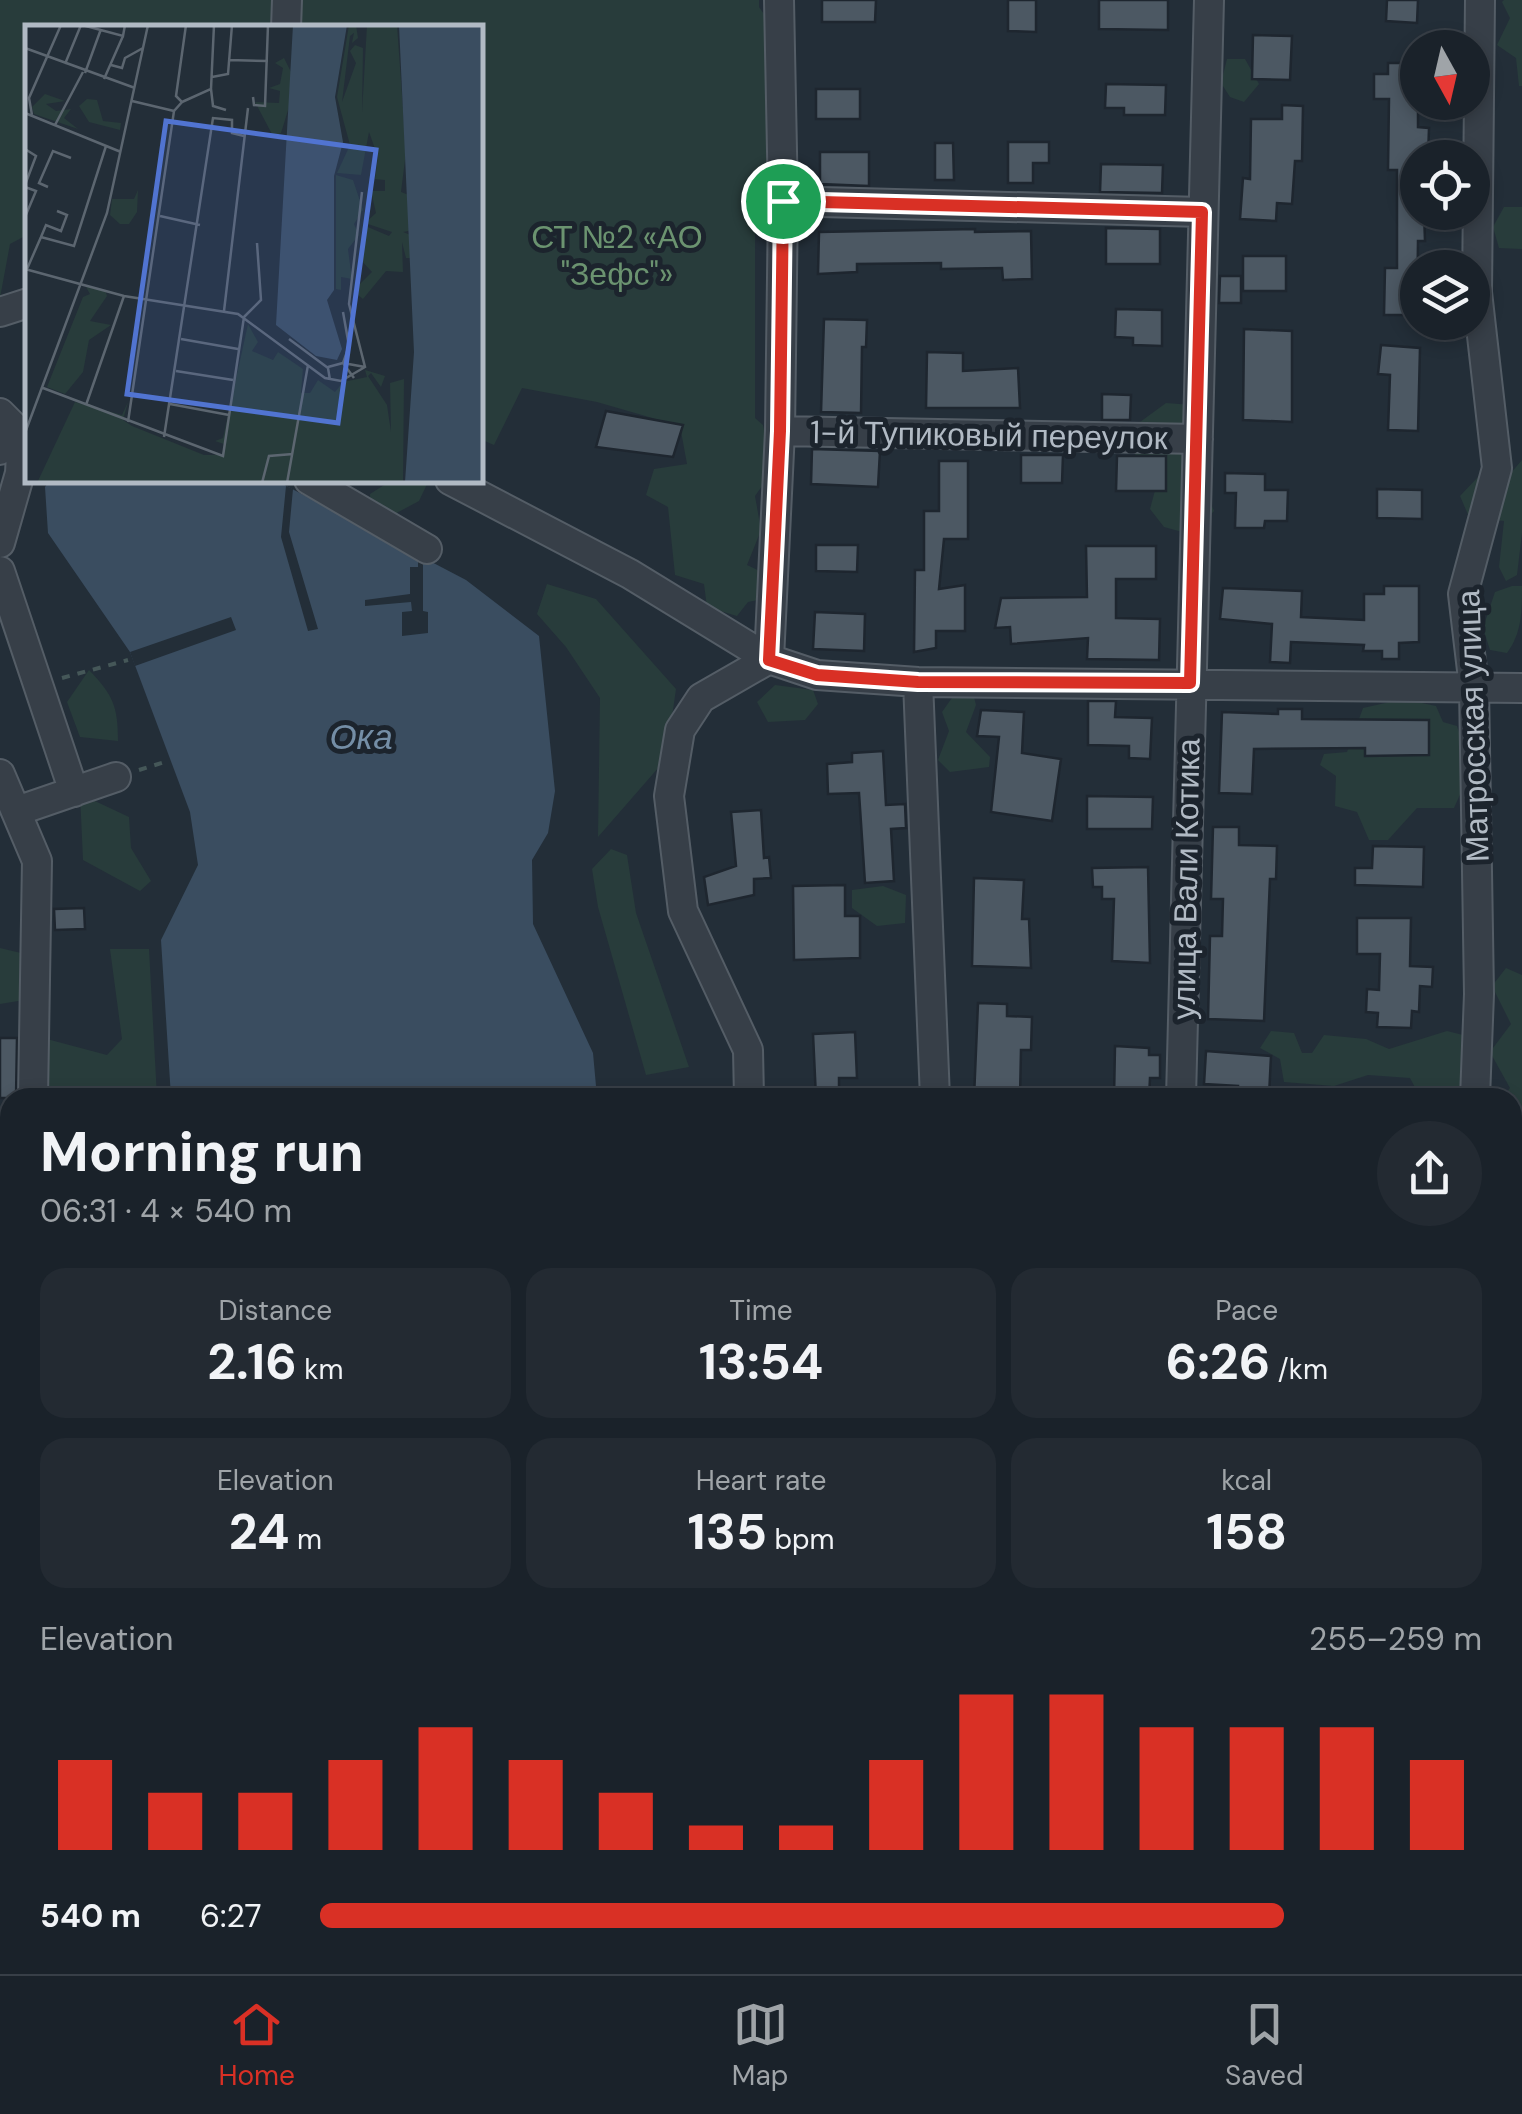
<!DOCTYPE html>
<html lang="en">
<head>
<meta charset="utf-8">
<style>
	body { margin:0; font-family:"DM Sans",sans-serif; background:#232a32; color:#f1f3f6; height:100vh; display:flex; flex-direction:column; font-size:38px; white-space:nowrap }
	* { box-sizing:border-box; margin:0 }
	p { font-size:32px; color:#9fa4a8 }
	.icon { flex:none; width:55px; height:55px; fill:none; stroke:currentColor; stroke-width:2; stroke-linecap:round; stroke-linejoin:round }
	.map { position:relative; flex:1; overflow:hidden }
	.side { position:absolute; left:0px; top:1088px; width:1522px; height:888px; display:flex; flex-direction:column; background:#1a222a; border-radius:30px 30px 0 0; box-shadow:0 5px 15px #0003,0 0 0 2px #383f47 }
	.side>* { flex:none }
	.needle { width:65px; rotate:172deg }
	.buttons { position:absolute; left:1400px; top:30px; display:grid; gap:20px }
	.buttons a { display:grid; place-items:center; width:90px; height:90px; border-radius:50%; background:#1a222a; box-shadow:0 5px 15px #0003,0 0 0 2px #383f47; font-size:50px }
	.pin { position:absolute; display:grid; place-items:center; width:85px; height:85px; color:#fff; margin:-42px; border:5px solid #fff; border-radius:50%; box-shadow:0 2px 10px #0007 }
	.round { display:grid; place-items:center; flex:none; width:105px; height:105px; border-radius:52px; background:#232a32 }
	.summary { display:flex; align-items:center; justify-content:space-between; height:170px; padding:0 40px }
	h1 { font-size:55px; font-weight:700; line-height:75px }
	.metrics { display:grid; grid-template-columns:repeat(3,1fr); gap:15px; height:170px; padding:10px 40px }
	.metrics div { display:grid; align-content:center; border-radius:25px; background:#232a32; text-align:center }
	.metrics b { font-size:50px; font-weight:700 }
	.metrics small { font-size:28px; font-weight:400 }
	.metrics p { font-size:28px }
	.chart { height:280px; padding:20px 40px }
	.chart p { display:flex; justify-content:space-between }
	.chart svg { width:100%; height:180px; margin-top:10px; stroke:#d93025; stroke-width:6 }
	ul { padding:0 40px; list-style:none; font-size:32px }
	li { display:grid; grid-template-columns:160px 120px 1fr; align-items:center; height:75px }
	li i { height:25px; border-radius:12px; background:#d93025 }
	.tabs { display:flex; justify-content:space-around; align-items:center; height:140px; border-top:2px solid #383f47; background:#1a222a; font-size:28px; color:#9fa4a8 }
	.tabs a { display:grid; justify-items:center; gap:5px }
	.tabs .active { color:#d93025 }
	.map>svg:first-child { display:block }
	.green { fill:#283c3b }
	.water { fill:#3a4d60 }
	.pier { fill:#232e38 }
	.building { fill:#4c5863; stroke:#1e262f; stroke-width:2.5 }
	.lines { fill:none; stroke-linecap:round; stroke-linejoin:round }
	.minor-casing { stroke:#545d66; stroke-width:32 }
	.path { stroke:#455758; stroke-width:4; stroke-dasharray:8 8; stroke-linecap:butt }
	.minor { stroke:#373f48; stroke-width:28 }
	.route-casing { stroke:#fff; stroke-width:20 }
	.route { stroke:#d93025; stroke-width:12 }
	.labels { text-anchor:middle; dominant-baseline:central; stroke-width:10; stroke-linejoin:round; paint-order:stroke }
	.park-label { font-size:32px; fill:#6b9370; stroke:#1c242d }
	.street-label { font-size:32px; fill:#b1bac4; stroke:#1c242d }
	.water-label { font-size:35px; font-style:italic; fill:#748ea6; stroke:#1c242d }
	.inset-road { fill:none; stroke:#5c6670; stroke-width:2.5 }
	.view { fill:#5174d1; fill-opacity:0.15; stroke:#5174d1; stroke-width:5 }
	.inset-edge { fill:none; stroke:#b1bac4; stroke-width:5 }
</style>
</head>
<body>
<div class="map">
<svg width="1522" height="1974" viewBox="0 0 1522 1974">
	<rect width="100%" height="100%" fill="#232e38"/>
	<path class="green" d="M 0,0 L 759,0 L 759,7 L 775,30 C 762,62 769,59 773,90 C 778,120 776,155 764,182 L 755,186 L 755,418 L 763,425 L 772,472 L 755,496 L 761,530 L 747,565 L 766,574 L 767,598 L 748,602 L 737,616 L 707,607 L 704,584 L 675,575 L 668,507 L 646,495 L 654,469 L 687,464 L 680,426 L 597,402 L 522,388 L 494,445 L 480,439 L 480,28 L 28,28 L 27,235 L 10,244 L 0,298 Z
		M 1504,0 L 1522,0 L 1522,86 L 1519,86 L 1516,58 L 1497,45 L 1510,18 L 1502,2 Z
		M 1227,59 L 1245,59 L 1259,84 L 1244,102 L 1230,97 L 1221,83 Z
		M 1504,207 L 1522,207 L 1522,249 L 1499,248 L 1493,227 Z
		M 1166,403 L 1193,405 L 1193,458 L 1214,511 L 1193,535 L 1164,527 L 1150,509 L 1157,483 L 1134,463 L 1140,422 Z
		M 1522,460 L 1522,533 L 1517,575 L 1506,581 L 1499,567 L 1504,521 L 1469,517 L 1460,496 L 1478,477 L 1510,474 Z
		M 392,480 L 429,480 L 419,501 L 389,517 L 371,513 L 370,494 Z
		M 547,584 L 596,599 L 676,689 L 666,759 L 598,837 L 600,698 L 566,647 L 537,614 Z
		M 1512,586 L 1522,586 C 1522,611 1522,633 1507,653 L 1490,650 L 1483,628 L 1495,592 Z
		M 89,670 C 113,695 118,706 118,741 L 80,737 L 67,702 Z
		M 775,685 L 813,690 L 818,704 L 805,720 L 768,722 L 757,702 Z
		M 954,695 L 974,697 L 976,705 L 966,732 L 990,757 L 989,767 L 950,772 L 938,760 L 949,731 L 942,712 Z
		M 1403,699 L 1436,706 L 1443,722 L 1457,726 L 1471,770 L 1454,808 L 1417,808 L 1388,840 L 1369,840 L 1357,812 L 1335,806 L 1336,776 L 1320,765 L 1324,754 L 1347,752 L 1363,708 Z
		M 80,794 L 129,817 L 131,848 L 151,881 L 140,891 L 83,860 Z
		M 611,849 L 627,855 L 636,913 L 689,1067 L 646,1075 L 598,907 L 592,869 Z
		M 883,886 L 906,895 L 905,923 L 877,926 L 852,908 L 852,890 Z
		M 0,948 L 25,954 L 29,1007 L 18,1001 L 0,1004 Z
		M 110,949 L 149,949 L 157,1097 L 44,1097 L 43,1038 L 107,1055 L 122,1039 Z
		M 1506,968 L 1522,975 L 1522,1215 L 1513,1219 L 1512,1098 L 1503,1097 L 1510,1088 L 1490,1052 L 1511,1024 L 1492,986 Z
		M 1271,1031 L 1294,1033 L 1302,1053 L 1312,1053 L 1324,1035 L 1366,1039 L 1389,1049 L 1447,1031 L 1463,1035 L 1472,1061 L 1463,1097 L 1420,1097 L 1410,1078 L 1368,1075 L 1334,1086 L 1284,1082 L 1280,1059 L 1260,1048 Z
		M 0,1190 L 10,1192 L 10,1427 L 0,1421 Z
		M 1512,1414 L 1522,1414 L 1522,1521 L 1513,1530 Z"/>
	<path class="water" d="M 50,480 L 275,480 L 466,580 L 539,636 L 555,791 L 548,833 L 532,860 L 533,924 L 593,1053 L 597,1097 L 171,1097 L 161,940 L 198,865 L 190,812 L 130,652 L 48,533 L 45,487 Z
		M 254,1965 L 640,1965 L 640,1974 L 252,1974 Z"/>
	<path class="pier" d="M 286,486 L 293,489 L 289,532 L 318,629 L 308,631 L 281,537 Z
		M 418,557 L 423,557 L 423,611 L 428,612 L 428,633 L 402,636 L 402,612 L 412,611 L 411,602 L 365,606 L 365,600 L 410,594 L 410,567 L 418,567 Z
		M 231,617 L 236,630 L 135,666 L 130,652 Z"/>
	<path class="building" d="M 822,0 L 876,0 L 875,22 L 822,22 Z
		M 1008,0 L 1036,0 L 1036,32 L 1008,31 Z
		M 1099,0 L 1168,0 L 1168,30 L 1099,29 Z
		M 1387,0 L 1418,0 L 1417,23 L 1386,21 Z
		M 1253,35 L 1292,36 L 1290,80 L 1252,79 Z
		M 1388,63 L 1418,63 L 1418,127 L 1429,128 L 1428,158 L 1418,158 L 1418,212 L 1424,212 L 1425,241 L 1418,241 L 1417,315 L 1384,315 L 1385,268 L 1397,268 L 1397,170 L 1388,170 L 1389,99 L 1374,99 L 1374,74 L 1388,74 Z
		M 1106,84 L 1166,85 L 1165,115 L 1124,115 L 1124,108 L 1105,108 Z
		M 816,89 L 860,89 L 860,119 L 816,119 Z
		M 1282,105 L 1303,106 L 1302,161 L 1295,161 L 1292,204 L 1277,203 L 1276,221 L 1240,219 L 1243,178 L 1250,179 L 1251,119 L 1282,119 Z
		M 1008,142 L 1049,142 L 1049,163 L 1033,163 L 1033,183 L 1008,183 Z
		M 935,143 L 953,143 L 954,180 L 935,180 Z
		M 820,152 L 869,152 L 869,186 L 820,184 Z
		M 1101,164 L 1163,165 L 1162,193 L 1100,192 Z
		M 1106,228 L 1160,229 L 1160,264 L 1106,264 Z
		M 975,229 L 975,232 L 1031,231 L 1032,279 L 1003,280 L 1002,268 L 941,269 L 941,263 L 857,264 L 857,272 L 818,274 L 819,232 Z
		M 1243,256 L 1286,256 L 1286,291 L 1243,291 Z
		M 1220,276 L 1241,276 L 1241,303 L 1219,303 Z
		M 1116,309 L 1162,310 L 1162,346 L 1133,345 L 1133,338 L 1115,337 Z
		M 824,319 L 867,320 L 866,347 L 862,347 L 861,413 L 821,412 Z
		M 1244,329 L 1292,331 L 1292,422 L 1243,420 Z
		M 1381,345 L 1420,348 L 1418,431 L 1388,430 L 1390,375 L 1378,374 Z
		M 927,352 L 963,353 L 963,371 L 1018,368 L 1020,408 L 926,408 Z
		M 1102,394 L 1131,395 L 1130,420 L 1102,420 Z
		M 606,411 L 683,425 L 673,457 L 596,447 Z
		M 812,449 L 880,451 L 878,487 L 811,484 Z
		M 1021,455 L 1063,455 L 1062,483 L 1021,483 Z
		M 1117,456 L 1166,456 L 1166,491 L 1116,491 Z
		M 939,461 L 968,461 L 968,539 L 944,539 L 939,589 L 965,585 L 965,631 L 936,631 L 936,648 L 914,652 L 915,570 L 924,570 L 924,511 L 939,511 Z
		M 1225,473 L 1265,474 L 1265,490 L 1288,490 L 1287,521 L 1265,521 L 1264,528 L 1235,528 L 1236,493 L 1225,493 Z
		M 1377,489 L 1422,490 L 1422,519 L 1377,518 Z
		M 816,545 L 858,545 L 857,572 L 816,571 Z
		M 1086,546 L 1156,546 L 1156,579 L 1116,579 L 1116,618 L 1160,619 L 1159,660 L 1087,659 L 1088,638 L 1011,644 L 1010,627 L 995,628 L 1001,598 L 1087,597 Z
		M 1384,586 L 1419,586 L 1419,642 L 1399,643 L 1399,659 L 1382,659 L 1382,651 L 1363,651 L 1364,645 L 1291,642 L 1290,663 L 1270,662 L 1272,624 L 1220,619 L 1223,588 L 1302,591 L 1301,617 L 1364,620 L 1364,594 L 1384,594 Z
		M 815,612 L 865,614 L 864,651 L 813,649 Z
		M 1088,701 L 1116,701 L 1115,717 L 1152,718 L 1150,759 L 1129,758 L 1129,746 L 1088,745 Z
		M 1278,709 L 1302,709 L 1302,719 L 1429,720 L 1429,755 L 1365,756 L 1365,748 L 1254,749 L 1252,794 L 1219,793 L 1222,712 L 1278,714 Z
		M 981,710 L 1024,712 L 1022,753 L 1061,759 L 1052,821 L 991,812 L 999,737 L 977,736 Z
		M 883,751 L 886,805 L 905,804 L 906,828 L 891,829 L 894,881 L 865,883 L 859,793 L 828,794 L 827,764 L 852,762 L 852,753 Z
		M 1087,796 L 1153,797 L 1152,829 L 1087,829 Z
		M 761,810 L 764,858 L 769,857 L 771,878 L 754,879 L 754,895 L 708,905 L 704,877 L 736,866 L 731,812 Z
		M 1213,827 L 1239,827 L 1239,845 L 1277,846 L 1276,879 L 1270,879 L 1264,1021 L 1208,1019 L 1210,936 L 1222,936 L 1223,899 L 1211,899 Z
		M 1373,846 L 1424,847 L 1423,887 L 1355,885 L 1355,868 L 1372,868 Z
		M 1148,867 L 1150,963 L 1112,961 L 1114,899 L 1102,899 L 1102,887 L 1093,887 L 1092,868 Z
		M 974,878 L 1024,880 L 1022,919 L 1029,919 L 1031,968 L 972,966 Z
		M 845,885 L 845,916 L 860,916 L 860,958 L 794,960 L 793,886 Z
		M 84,908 L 85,929 L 55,930 L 54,909 Z
		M 1357,918 L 1411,918 L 1410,966 L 1433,967 L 1432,987 L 1420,986 L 1419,1012 L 1412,1011 L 1411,1028 L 1377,1027 L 1378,1013 L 1366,1012 L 1367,989 L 1379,990 L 1380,954 L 1357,954 Z
		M 978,1003 L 1007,1004 L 1007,1016 L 1032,1017 L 1031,1050 L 1021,1050 L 1020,1098 L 974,1098 Z
		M 855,1032 L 857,1078 L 839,1078 L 839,1098 L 816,1098 L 813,1034 Z
		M 0,1038 L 17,1038 L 16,1098 L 0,1098 Z
		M 1115,1046 L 1149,1048 L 1149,1055 L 1160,1055 L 1160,1078 L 1150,1078 L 1149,1098 L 1114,1098 Z
		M 1206,1051 L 1271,1056 L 1269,1096 L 1238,1094 L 1238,1086 L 1204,1084 Z"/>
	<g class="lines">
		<g class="minor-casing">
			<path id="minor" d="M 286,28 L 287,0
				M 783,201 L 1202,212
				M 0,312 L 28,303
				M 0,413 L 22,435 L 28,433
				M 780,431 L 1198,439
				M 0,450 L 22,435 L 20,473 L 0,543
				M 309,480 L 427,549
				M 450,480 L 630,574 L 769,659 L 817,675 L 918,682 L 1522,688
				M 0,571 L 74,792
				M 769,659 L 780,431 L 783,201 L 779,0
				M 918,682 L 935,1098
				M 0,774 L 37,861 L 33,1098
				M 17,811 L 116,777
				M 749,1098 L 748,1050 L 683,911 L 669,796 L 680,730 L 701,698 L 769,659
				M 1181,1098 L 1209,0
				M 1475,1098 L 1479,994 L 1474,687 L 1463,594 L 1497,468 L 1477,292 L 1480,0
				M 948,1965 L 948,1974
				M 1041,1965 L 1042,1974
				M 1189,1965 L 1190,1974
				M 1469,1974 L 1469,1965"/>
		</g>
		<path class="path" d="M 62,678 L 128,660
			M 139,770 L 168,761
			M 0,1429 L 10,1435
			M 1512,1630 L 1522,1633
			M 115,1965 L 118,1974
			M 84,1974 L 85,1965"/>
		<use href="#minor" class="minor"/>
	</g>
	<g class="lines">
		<g class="route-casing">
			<path id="route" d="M 783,201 L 1202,212 L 1190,683 L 918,682 L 817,675 L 769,660 L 780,431 Z"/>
		</g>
		<use href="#route" class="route"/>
	</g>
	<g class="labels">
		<g class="park-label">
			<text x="617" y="237">СТ №2 «АО<tspan x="617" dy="37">"Зефс"»</tspan></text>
		</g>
		<g class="street-label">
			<text transform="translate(989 435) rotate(1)">1-й Тупиковый переулок</text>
			<text transform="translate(1473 726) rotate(-92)">Матросская улица</text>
			<text transform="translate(1186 879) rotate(-89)">улица Вали Котика</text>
		</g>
		<g class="water-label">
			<text x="361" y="737">Ока</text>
		</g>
	</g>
	<g transform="translate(25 25)">
		<rect width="458" height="458" fill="#232e38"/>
		<path d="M 324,0 L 331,0 L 333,13 L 327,18 L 329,8 L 325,11 L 317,77 L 331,38 L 325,26 L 330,20 L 338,23 L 337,88 L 342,0 L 372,0 L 381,127 L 376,167 L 386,171 L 388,205 L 378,207 L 388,211 L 389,233 L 381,233 L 377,217 L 378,247 L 361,246 L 338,274 L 328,266 L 347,247 L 334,233 L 338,200 L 364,211 L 367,207 L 340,198 L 351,188 L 346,166 L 360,166 L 360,155 L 350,154 L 353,132 L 344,107 L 336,150 L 312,148 L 325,120 L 312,72 ZM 259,33 L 266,47 L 264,82 L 256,108 L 248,111 L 230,77 L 254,78 L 255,66 L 244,63 L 255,59 L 258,43 L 250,38 ZM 20,69 L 40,76 L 21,79 L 31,86 L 46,84 L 39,93 L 53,104 L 9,89 L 7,82 ZM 62,74 L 72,75 L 78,96 L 96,98 L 95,105 L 64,97 L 54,81 ZM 311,150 L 328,155 L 338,185 L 329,199 L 334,210 L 323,224 L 327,254 L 316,252 L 316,265 L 311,264 ZM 113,165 L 112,187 L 104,199 L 95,199 L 85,190 L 87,174 L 109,174 ZM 61,262 L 80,265 L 82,271 L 65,296 L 86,300 L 64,315 L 58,347 L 40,369 L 22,362 L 58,272 L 65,269 ZM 223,299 L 233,317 L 227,326 L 248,335 L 253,327 L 278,344 L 276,368 L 285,368 L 293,355 L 310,367 L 318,357 L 342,352 L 340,345 L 360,351 L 356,362 L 346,348 L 343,351 L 362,380 L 366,407 L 365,358 L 379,354 L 378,457 L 12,458 L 50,377 L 97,390 L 103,377 L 98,395 L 107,401 L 179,430 L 197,430 L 199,419 L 190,416 L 198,413 Z" fill="#283c3b"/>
		<path d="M 268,0 L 322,0 L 310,72 L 318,117 L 309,151 L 309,265 L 302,275 L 317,324 L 312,335 L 291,331 L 251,300 ZM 374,0 L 457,0 L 457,457 L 380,457 L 389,327 Z" fill="#3a4d60"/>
		<path class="inset-road" d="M 57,0 L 98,11 L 100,0M 0,23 L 110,63M 204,35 L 243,36M 40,39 L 56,0M 86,40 L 97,43 L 100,33 L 118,23M 60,48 L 76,4M 187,52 L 203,49 L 207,0M 79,54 L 98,11M 186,64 L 188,81 L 201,85M 228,72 L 229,80 L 240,81 L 243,0M 107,76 L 149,86M 157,77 L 186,64 L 189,0M 0,88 L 96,127M 7,90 L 4,73 L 36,0M 30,100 L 58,47M 0,124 L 11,131 L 0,160M 0,162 L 11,166 L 0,192M 23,162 L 14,158 L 28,126 L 46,133M 135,191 L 175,200M 16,212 L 21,200 L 36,206 L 42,190 L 32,186M 0,244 L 99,271 L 213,289 L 300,353 L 316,356 L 340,342 L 324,279 L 337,167M 2,244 L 16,212 L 49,221 L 81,121M 199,286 L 223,83M 318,287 L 324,321 L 318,338 L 340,342M 219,292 L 236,275 L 232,218M 156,314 L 213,324M 264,314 L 303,343 L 305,355M 303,342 L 318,338 L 329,353M 151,346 L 208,355M 18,363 L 198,431 L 219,292M 145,379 L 204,390M 61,380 L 99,271M 103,397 L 149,86 L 157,77 L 151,71 L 161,0M 0,408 L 82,188 L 123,0M 139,412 L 188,93 L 207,95 L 207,108 L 219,111M 237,458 L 244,431 L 268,429M 262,458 L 283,340"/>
		<path class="view" d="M 141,96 L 351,125 L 313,398 L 102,369 Z"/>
		<rect width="458" height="458" class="inset-edge"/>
	</g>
</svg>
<div class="buttons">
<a><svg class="needle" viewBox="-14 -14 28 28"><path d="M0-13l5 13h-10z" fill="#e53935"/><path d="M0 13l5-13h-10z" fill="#9fa4a8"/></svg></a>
<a><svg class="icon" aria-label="locate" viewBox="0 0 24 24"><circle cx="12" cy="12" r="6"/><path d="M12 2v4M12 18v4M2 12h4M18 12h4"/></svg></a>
<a><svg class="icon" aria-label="layers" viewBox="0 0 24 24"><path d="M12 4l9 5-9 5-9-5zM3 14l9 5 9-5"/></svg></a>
</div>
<div class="pin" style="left:783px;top:201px;background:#1e9e55"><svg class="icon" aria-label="arrive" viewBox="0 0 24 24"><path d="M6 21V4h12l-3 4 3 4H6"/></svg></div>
<section class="side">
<div class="summary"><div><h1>Morning run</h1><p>06:31 · 4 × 540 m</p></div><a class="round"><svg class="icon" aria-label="share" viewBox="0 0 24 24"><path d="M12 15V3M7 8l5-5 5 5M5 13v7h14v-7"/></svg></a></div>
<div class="metrics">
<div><p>Distance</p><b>2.16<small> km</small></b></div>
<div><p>Time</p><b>13:54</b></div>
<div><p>Pace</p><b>6:26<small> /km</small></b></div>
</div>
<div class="metrics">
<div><p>Elevation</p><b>24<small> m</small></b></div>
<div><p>Heart rate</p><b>135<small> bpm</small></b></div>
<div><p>kcal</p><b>158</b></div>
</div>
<div class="chart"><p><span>Elevation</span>255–259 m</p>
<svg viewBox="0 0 160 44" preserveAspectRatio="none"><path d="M5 44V22M15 44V30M25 44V30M35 44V22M45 44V14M55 44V22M65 44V30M75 44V38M85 44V38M95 44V22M105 44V6M115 44V6M125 44V14M135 44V14M145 44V14M155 44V22"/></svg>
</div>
<ul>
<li><b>540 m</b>6:27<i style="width:83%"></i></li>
</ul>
</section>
</div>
<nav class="tabs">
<a class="active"><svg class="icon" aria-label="home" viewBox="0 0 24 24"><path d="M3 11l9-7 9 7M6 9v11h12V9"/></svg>Home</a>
<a><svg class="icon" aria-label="map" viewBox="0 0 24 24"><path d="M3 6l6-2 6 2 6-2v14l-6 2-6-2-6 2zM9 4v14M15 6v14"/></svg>Map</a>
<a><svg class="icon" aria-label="saved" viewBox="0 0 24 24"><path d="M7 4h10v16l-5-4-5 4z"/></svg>Saved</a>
</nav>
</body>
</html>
